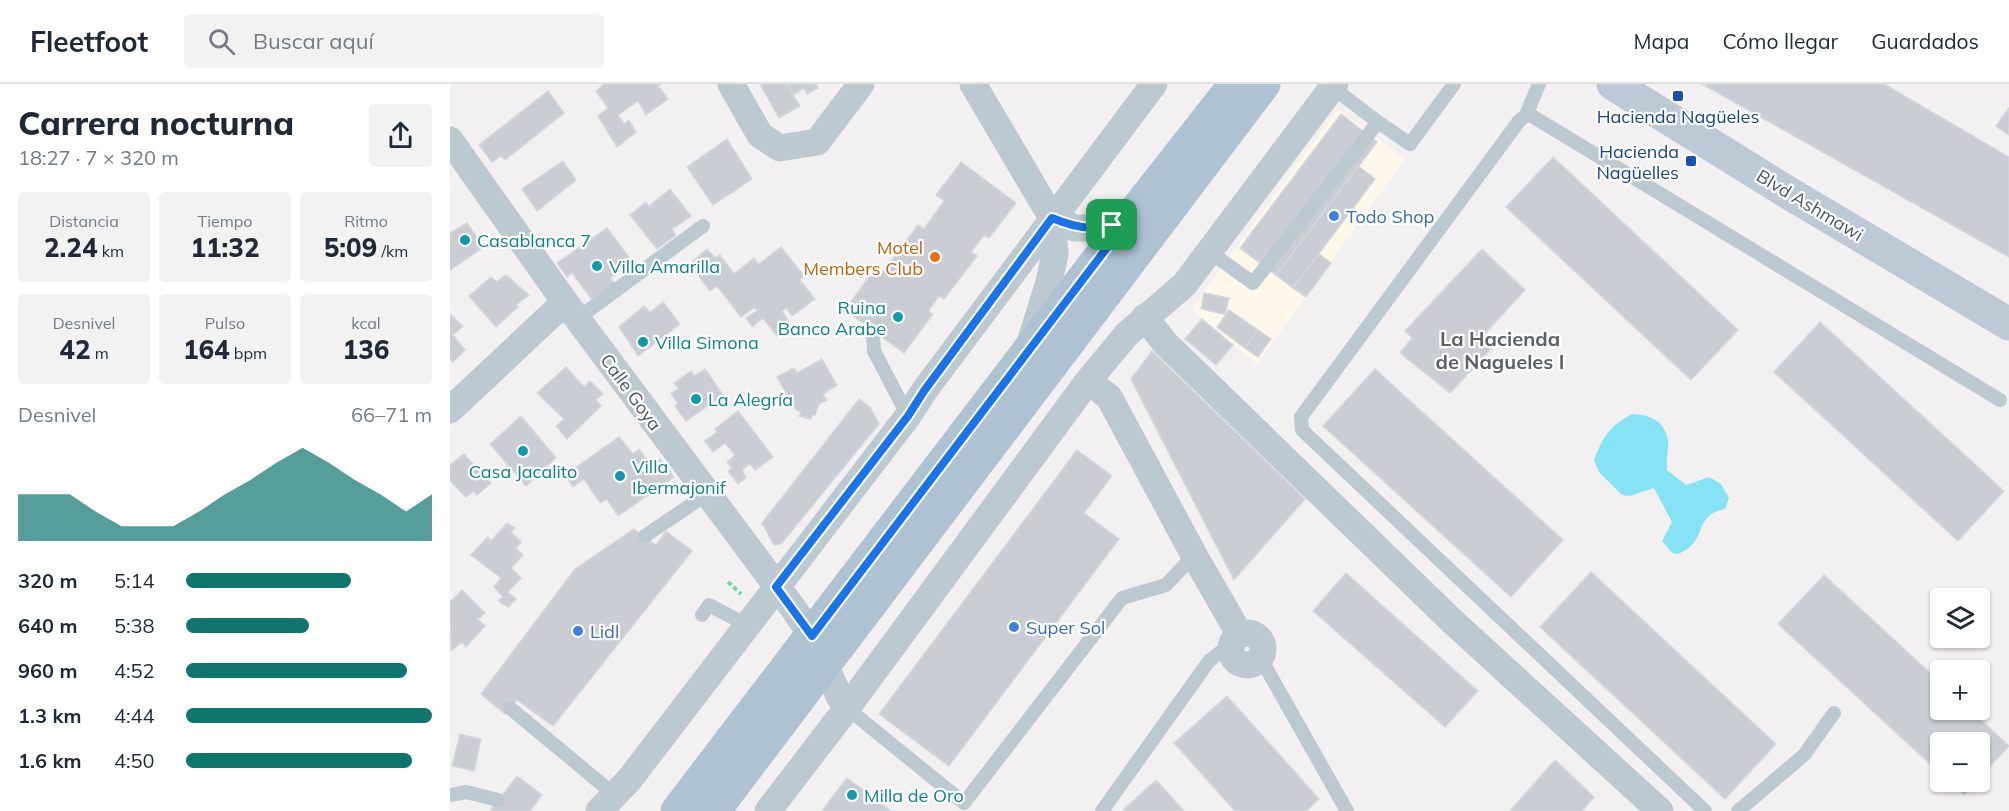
<!DOCTYPE html>
<html lang="es">
<head>
<meta charset="utf-8">
<style>
	body { margin:0; font-family:Mulish,sans-serif; background:#f2f2f3; color:#1f2937; height:100vh; display:flex; flex-direction:column; font-size:22px; white-space:nowrap }
	* { box-sizing:border-box; margin:0 }
	p { font-size:20px; color:#747a83 }
	.icon { flex:none; width:33px; height:33px; fill:none; stroke:currentColor; stroke-width:2; stroke-linecap:round; stroke-linejoin:round }
	.map { position:relative; flex:1; overflow:hidden }
	.panel { display:flex; flex-direction:column; background:#fff; width:450px }
	.panel>* { flex:none }
	.controls { position:absolute; left:1480px; top:504px; display:grid; gap:12px }
	.controls a { display:grid; place-items:center; width:60px; height:60px; border-radius:6px; background:#fff; box-shadow:0 2px 4px #0004; font-size:30px }
	.pin { position:absolute; display:grid; place-items:center; width:51px; height:51px; color:#fff; margin:-26px; border-radius:12px; box-shadow:0 3px 9px #0006 }
	.round { display:grid; place-items:center; flex:none; width:63px; height:63px; border-radius:6px; background:#f2f2f3 }
	.summary { display:flex; align-items:center; justify-content:space-between; height:102px; padding:0 18px }
	h1 { font-size:33px; font-weight:800; line-height:45px }
	.metrics { display:grid; grid-template-columns:repeat(3,1fr); gap:9px; height:102px; padding:6px 18px }
	.metrics div { display:grid; align-content:center; border-radius:6px; background:#f2f2f3; text-align:center }
	.metrics b { font-size:26px; font-weight:800 }
	.metrics small { font-size:16px; font-weight:400 }
	.metrics p { font-size:16px }
	.chart { height:168px; padding:12px 18px }
	.chart p { display:flex; justify-content:space-between }
	.chart svg { width:100%; height:108px; margin-top:6px; fill:#0f766e; opacity:.7 }
	ul { padding:0 18px; list-style:none; font-size:20px }
	li { display:grid; grid-template-columns:96px 72px 1fr; align-items:center; height:45px }
	li i { height:15px; border-radius:8px; background:#0f766e }
	header { display:flex; align-items:center; gap:36px; box-sizing:border-box; height:84px; padding:0 30px; background:#fff; border-bottom:2px solid #e0e1e3 }
	header strong { font-size:28px }
	nav { display:flex; gap:33px; margin-inline-start:auto; font-size:21px }
	.search { width:420px; height:54px; background:#f2f2f3; display:flex; align-items:center; gap:15px; box-sizing:border-box; padding:0 21px; border-radius:6px; color:#747a83; font-size:22px }
	main { display:flex; flex:1; min-height:0 }
	.map>svg:first-child { display:block }
	.commercial { fill:#fef7ea }
	.water { fill:#85e3f5 }
	.building { fill:#caced4; stroke:#d4d7dd; stroke-width:1.5 }
	.lines { fill:none; stroke-linecap:round; stroke-linejoin:round }
	.path { stroke:#70d59f; stroke-width:4; stroke-dasharray:4.5 3; stroke-linecap:butt }
	.lane { stroke:#bdc9d1; stroke-width:14 }
	.street { stroke:#bdc9d1; stroke-width:27 }
	.secondary { stroke:#bdcad6; stroke-width:33 }
	.primary { stroke:#aec2d2; stroke-width:33 }
	.route-casing { stroke:#fff; stroke-width:12 }
	.route { stroke:#1a73e8; stroke-width:8 }
	.transit-dot { fill:#1a4fb4; stroke:#fff; stroke-width:2 }
	.shop-dot { fill:#3f7fe0; stroke:#fff; stroke-width:2 }
	.culture-dot { fill:#0f9aa8; stroke:#fff; stroke-width:2 }
	.food-dot { fill:#e8710a; stroke:#fff; stroke-width:2 }
	.labels { text-anchor:middle; dominant-baseline:central; stroke-width:4.5; stroke-linejoin:round; paint-order:stroke }
	.transit-label { font-size:18px; fill:#164399; stroke:#fff }
	.street-label { font-size:18px; fill:#465560; stroke:#fff }
	.shop-label { font-size:18px; fill:#366cbe; stroke:#fff; text-anchor:start }
	.culture-label { font-size:18px; fill:#0d838f; stroke:#fff; text-anchor:start }
	.food-label { font-size:18px; fill:#c56008; stroke:#fff; text-anchor:end }
	.neighbourhood-label { font-size:20px; font-weight:bold; fill:#5c6166; stroke:#fff }
</style>
</head>
<body>
<header>
<strong>Fleetfoot</strong>
<div class="search"><svg class="icon" aria-label="search" viewBox="0 0 24 24"><circle cx="10" cy="10" r="6"/><path d="M15 15l6 6"/></svg>Buscar aquí</div>
<nav><a>Mapa</a><a>Cómo llegar</a><a>Guardados</a></nav>
</header>
<main>
<section class="panel">
<div class="summary"><div><h1>Carrera nocturna</h1><p>18:27 · 7 × 320 m</p></div><a class="round"><svg class="icon" aria-label="share" viewBox="0 0 24 24"><path d="M12 15V3M7 8l5-5 5 5M5 13v7h14v-7"/></svg></a></div>
<div class="metrics">
<div><p>Distancia</p><b>2.24<small> km</small></b></div>
<div><p>Tiempo</p><b>11:32</b></div>
<div><p>Ritmo</p><b>5:09<small> /km</small></b></div>
</div>
<div class="metrics">
<div><p>Desnivel</p><b>42<small> m</small></b></div>
<div><p>Pulso</p><b>164<small> bpm</small></b></div>
<div><p>kcal</p><b>136</b></div>
</div>
<div class="chart"><p><span>Desnivel</span>66–71 m</p>
<svg viewBox="0 0 160 44" preserveAspectRatio="none"><path d="M0 44V25L10 25L20 25L30 32L40 38L50 38L60 38L70 32L80 25L90 19L100 12L110 6L120 12L130 19L140 25L150 32L160 25V44z"/></svg>
</div>
<ul>
<li><b>320 m</b>5:14<i style="width:67%"></i></li>
<li><b>640 m</b>5:38<i style="width:50%"></i></li>
<li><b>960 m</b>4:52<i style="width:90%"></i></li>
<li><b>1.3 km</b>4:44<i style="width:100%"></i></li>
<li><b>1.6 km</b>4:50<i style="width:92%"></i></li>
</ul>
</section>
<div class="map">
<svg width="1559" height="727" viewBox="0 0 1559 727">
	<rect width="100%" height="100%" fill="#f3f0f1"/>
	<path class="commercial" d="M 888,25 L 955,75 L 807,280 L 741,225 Z"/>
	<path class="water" d="M 1182,330 C 1200,331 1214,336 1218,356 C 1219,363 1216,376 1217,386 L 1236,401 L 1259,393 L 1271,400 L 1279,414 L 1275,425 C 1241,432 1260,457 1228,470 L 1222,469 L 1212,457 L 1222,438 L 1204,404 L 1180,412 L 1172,411 L 1149,388 L 1144,376 C 1154,351 1158,344 1182,330 Z"/>
	<path class="building" d="M 154,0 L 211,0 L 208,2 L 218,15 L 196,31 L 188,17 L 168,31 L 174,40 L 179,36 L 186,48 L 167,63 L 148,32 L 158,24 L 146,7 Z
		M 310,0 L 337,0 L 350,22 L 329,34 Z
		M 337,0 L 366,0 L 368,4 L 357,10 L 354,4 L 343,11 Z
		M 1252,0 L 1434,0 L 1559,73 L 1559,173 Z
		M 98,7 L 114,29 L 55,76 L 51,72 L 42,78 L 29,61 Z
		M 1559,24 L 1559,51 L 1546,42 Z
		M 891,30 L 927,58 L 826,191 L 790,164 Z
		M 277,55 L 302,95 L 263,121 L 237,83 Z
		M 1103,73 L 1288,246 L 1241,296 L 1056,123 Z
		M 113,77 L 126,96 L 87,127 L 72,105 Z
		M 511,78 L 566,119 L 539,154 L 534,151 L 521,168 L 527,172 L 494,215 L 489,212 L 478,227 L 483,230 L 454,269 L 395,226 L 423,187 L 430,192 L 468,141 L 474,145 L 494,117 L 486,111 Z
		M 908,82 L 925,95 L 843,204 L 826,191 Z
		M 220,105 L 241,132 L 222,145 L 226,151 L 207,165 L 180,131 L 196,118 L 199,122 Z
		M 17,139 L 34,163 L 0,186 L 0,149 Z
		M 157,144 L 187,184 L 176,192 L 171,186 L 160,194 L 166,201 L 143,217 L 122,189 L 117,193 L 107,179 Z
		M 331,163 L 354,192 L 350,196 L 365,215 L 342,232 L 336,224 L 332,227 L 341,241 L 327,252 L 313,234 L 302,243 L 296,234 L 307,227 L 305,223 L 291,233 L 267,202 L 260,207 L 245,187 L 248,184 L 243,177 L 257,165 L 265,174 L 270,171 L 284,190 L 304,174 L 309,180 Z
		M 1032,165 L 1075,206 L 1031,254 L 1041,265 L 1000,309 L 950,269 L 962,254 L 955,247 Z
		M 869,170 L 881,179 L 856,213 L 843,204 Z
		M 56,191 L 79,211 L 66,221 L 68,223 L 46,243 L 19,212 L 41,193 L 47,198 Z
		M 754,209 L 779,214 L 775,230 L 751,225 Z
		M 213,218 L 230,240 L 188,272 L 169,243 L 194,222 L 200,228 Z
		M 779,226 L 808,246 L 795,264 L 767,243 Z
		M 0,230 L 13,242 L 3,251 L 15,266 L 3,278 L 0,275 Z
		M 752,235 L 783,261 L 766,281 L 735,255 Z
		M 1370,238 L 1554,407 L 1508,457 L 1324,288 Z
		M 808,246 L 821,255 L 808,273 L 795,264 Z
		M 702,267 L 855,415 L 784,496 L 681,295 Z
		M 372,275 L 387,301 L 373,310 L 377,316 L 369,320 L 365,331 L 362,331 L 361,335 L 349,332 L 351,328 L 346,326 L 327,293 L 344,284 L 347,289 Z
		M 116,283 L 134,303 L 140,297 L 153,310 L 146,316 L 151,322 L 117,355 L 106,342 L 114,335 L 87,309 Z
		M 255,285 L 273,311 L 236,337 L 225,322 L 228,320 L 221,309 L 229,305 L 224,299 L 241,287 L 244,292 Z
		M 925,285 L 1113,456 L 1061,513 L 873,342 Z
		M 409,315 L 420,323 L 429,340 L 331,460 L 324,461 L 312,439 Z
		M 288,327 L 323,373 L 305,386 L 300,380 L 292,386 L 296,394 L 288,400 L 278,387 L 282,384 L 277,378 L 285,371 L 275,359 L 263,368 L 255,357 L 267,348 L 265,345 Z
		M 71,332 L 106,374 L 76,402 L 40,360 Z
		M 169,353 L 183,370 L 189,365 L 201,381 L 210,375 L 224,393 L 168,432 L 157,415 L 150,419 L 134,395 L 123,403 L 115,391 Z
		M 627,366 L 662,392 L 634,429 L 669,455 L 499,682 L 429,630 Z
		M 14,370 L 41,399 L 27,411 L 24,407 L 16,413 L 0,397 L 0,381 Z
		M 57,439 L 65,444 L 61,448 L 71,458 L 66,464 L 73,471 L 61,484 L 71,494 L 58,508 L 66,515 L 58,523 L 48,517 L 53,513 L 44,503 L 51,494 L 21,471 L 38,453 L 41,457 Z
		M 184,445 L 206,461 L 216,447 L 242,467 L 103,642 L 67,616 L 55,630 L 31,610 L 125,485 Z
		M 1141,488 L 1326,660 L 1275,715 L 1090,543 Z
		M 896,489 L 1028,607 L 995,643 L 863,527 Z
		M 1374,491 L 1491,599 L 1491,626 L 1520,626 L 1559,662 L 1530,693 L 1530,658 L 1491,658 L 1491,690 L 1328,540 Z
		M 12,506 L 35,529 L 28,535 L 35,542 L 16,563 L 12,558 L 1,567 L 0,518 Z
		M 777,612 L 869,715 L 856,727 L 785,727 L 724,659 Z
		M 10,650 L 31,655 L 24,687 L 2,682 Z
		M 1105,676 L 1144,713 L 1132,727 L 1060,727 Z
		M 67,692 L 92,711 L 80,727 L 40,727 Z
		M 397,694 L 441,727 L 372,727 Z
		M 706,696 L 734,727 L 672,727 Z
		M 1500,698 L 1526,698 L 1514,711 Z"/>
	<g class="lines">
		<path class="path" d="M 278,498 L 291,510"/>
		<path class="lane" d="M 1076,31 L 1089,0
			M 928,38 L 960,60 L 1004,0
			M 760,168 L 803,199 L 928,38 L 883,4
			M 127,235 L 253,142
			M 423,251 L 424,267 L 458,332
			M 195,452 L 257,410
			M 252,531 L 259,521 L 297,541
			M 808,577 L 815,582 L 897,727
			M 60,624 L 154,702 L 159,716
			M 397,624 L 514,719 L 672,514 L 716,501 L 744,471
			M 0,711 L 16,708 L 48,716
			M 652,727 L 759,577 L 781,560
			M 1255,727 L 852,346 L 851,333 L 1069,37 L 1076,31 L 1082,32 L 1550,316
			M 1288,727 L 1354,671 L 1384,629"/>
		<path class="street" d="M 281,0 L 310,51 L 330,64 L 367,58 L 411,0
			M 523,0 L 602,134 L 605,170 L 599,198 L 581,256
			M 0,56 L 115,218 L 343,524 L 362,552 L 389,612 L 397,624
			M 602,134 L 625,144 L 647,144 L 678,136
			M 695,233 L 715,259 L 1002,537 L 1210,727
			M 638,297 L 659,313 L 744,471 L 790,551
			M 0,326 L 115,218
			M781 565a16 16 0 1 1 32 0a16 16 0 1 1-32 0Z
			M 149,727 L 179,696 L 458,332 L 474,307 L 704,0
			M 318,727 L 397,624 L 638,297 L 677,250 L 734,201 L 885,0"/>
		<path class="secondary" d="M 1163,0 L 1337,108 L 1559,240"/>
		<path class="primary" d="M 227,727 L 678,136 L 785,0
			M 264,727 L 814,0"/>
	</g>
	<g class="lines">
		<g class="route-casing">
			<path id="route" d="M 602,134 C 634,147 645,146 678,136 L 362,552 L 326,503 L 458,332 L 474,307 Z"/>
		</g>
		<use href="#route" class="route"/>
	</g>
	<g class="transit-dot">
		<rect x="1222" y="6" width="12" height="12" rx="3"/>
		<rect x="1235" y="71" width="12" height="12" rx="3"/>
	</g>
	<g class="shop-dot">
		<circle cx="884" cy="132" r="6"/>
		<circle cx="564" cy="543" r="6"/>
		<circle cx="128" cy="547" r="6"/>
	</g>
	<g class="culture-dot">
		<circle cx="15" cy="156" r="6"/>
		<circle cx="147" cy="182" r="6"/>
		<circle cx="448" cy="233" r="6"/>
		<circle cx="193" cy="258" r="6"/>
		<circle cx="246" cy="315" r="6"/>
		<circle cx="73" cy="367" r="6"/>
		<circle cx="170" cy="392" r="6"/>
		<circle cx="402" cy="711" r="6"/>
	</g>
	<circle class="food-dot" cx="485" cy="173" r="6"/>
	<g class="labels">
		<g class="transit-label">
			<text x="1228" y="32">Hacienda Nagüeles</text>
			<text x="1229" y="67" text-anchor="end">Hacienda<tspan x="1229" dy="21">Nagüelles</tspan></text>
		</g>
		<g class="street-label">
			<text transform="translate(1360 121) rotate(31)">Blvd Ashmawi</text>
			<text transform="translate(181 308) rotate(54)">Calle Goya</text>
		</g>
		<g class="shop-label">
			<text x="896" y="132">Todo Shop</text>
			<text x="576" y="543">Super Sol</text>
			<text x="140" y="547">Lidl</text>
		</g>
		<g class="culture-label">
			<text x="27" y="156">Casablanca 7</text>
			<text x="159" y="182">Villa Amarilla</text>
			<text x="436" y="223" text-anchor="end">Ruina<tspan x="436" dy="21">Banco Arabe</tspan></text>
			<text x="205" y="258">Villa Simona</text>
			<text x="258" y="315">La Alegría</text>
			<text x="182" y="382">Villa<tspan x="182" dy="21">Ibermajonif</tspan></text>
			<text x="73" y="387" text-anchor="middle">Casa Jacalito</text>
			<text x="414" y="711">Milla de Oro</text>
		</g>
		<g class="food-label">
			<text x="473" y="163">Motel<tspan x="473" dy="21">Members Club</tspan></text>
		</g>
		<g class="neighbourhood-label">
			<text x="1050" y="254">La Hacienda<tspan x="1050" dy="23">de Nagueles I</tspan></text>
		</g>
	</g>
</svg>
<div class="controls">
<a><svg class="icon" aria-label="layers" viewBox="0 0 24 24"><path d="M12 4l9 5-9 5-9-5zM3 14l9 5 9-5"/></svg></a>
<a>+</a>
<a>−</a>
</div>
<div class="pin" style="left:662px;top:141px;background:#1e9e55"><svg class="icon" aria-label="arrive" viewBox="0 0 24 24"><path d="M6 21V4h12l-3 4 3 4H6"/></svg></div>
</div>
</main>
</body>
</html>
